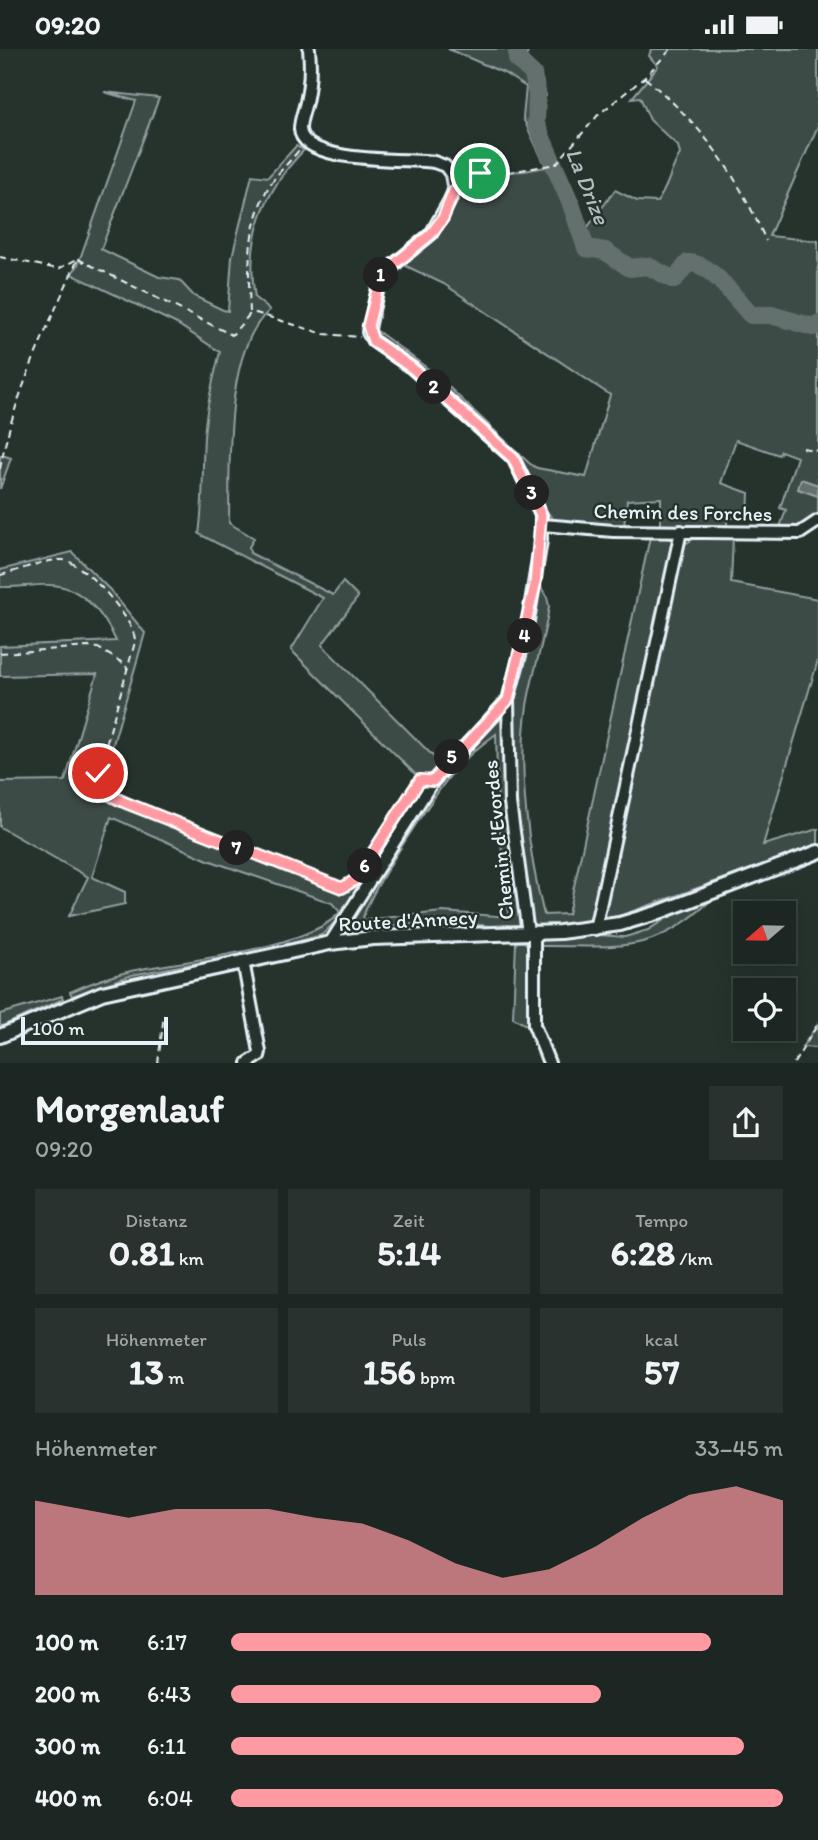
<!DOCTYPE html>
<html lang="de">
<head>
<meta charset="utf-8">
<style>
	body { margin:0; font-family:Itim,sans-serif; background:#29322f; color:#f1f3f6; height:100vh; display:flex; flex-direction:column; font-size:26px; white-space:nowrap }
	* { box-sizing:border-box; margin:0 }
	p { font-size:23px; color:#a0a5a5 }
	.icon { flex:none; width:38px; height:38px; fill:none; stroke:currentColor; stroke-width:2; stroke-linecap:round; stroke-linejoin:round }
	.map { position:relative; height:1014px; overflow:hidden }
	.details { display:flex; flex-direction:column; background:#1c2622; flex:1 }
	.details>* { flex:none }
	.needle { width:46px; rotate:250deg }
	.fabs { position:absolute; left:733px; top:852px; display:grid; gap:14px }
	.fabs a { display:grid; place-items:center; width:63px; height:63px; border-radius:0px; background:#1c2622; box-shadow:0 4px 18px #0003,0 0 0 2px #3a4340; font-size:35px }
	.scale { position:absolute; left:21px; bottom:18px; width:147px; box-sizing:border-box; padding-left:7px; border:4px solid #e8f1f8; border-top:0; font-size:19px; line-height:24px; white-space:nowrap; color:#e8f1f8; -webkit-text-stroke:5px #26332d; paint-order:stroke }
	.pin { position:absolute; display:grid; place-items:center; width:60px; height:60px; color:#fff; margin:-30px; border:4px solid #fff; border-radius:50%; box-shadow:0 2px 7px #0007 }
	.km { position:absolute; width:35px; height:35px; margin:-18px; border-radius:50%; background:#222; color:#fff; font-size:19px; line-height:35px; text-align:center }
	.round { display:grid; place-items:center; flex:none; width:74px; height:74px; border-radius:0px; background:#29322f }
	.head { display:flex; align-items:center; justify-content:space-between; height:119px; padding:0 35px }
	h1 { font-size:38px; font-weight:700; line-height:52px }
	.figures { display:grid; grid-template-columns:repeat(3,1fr); gap:10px; height:119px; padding:7px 35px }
	.figures div { display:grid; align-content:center; border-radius:0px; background:#29322f; text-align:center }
	.figures b { font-size:35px; font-weight:700 }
	.figures small { font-size:19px; font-weight:400 }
	.figures p { font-size:19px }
	.chart { height:196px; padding:14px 35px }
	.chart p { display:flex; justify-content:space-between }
	.chart svg { width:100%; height:126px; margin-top:7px; fill:#ff9aa2; opacity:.7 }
	ul { padding:0 35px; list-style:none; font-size:23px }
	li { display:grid; grid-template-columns:112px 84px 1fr; align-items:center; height:52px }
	li i { height:18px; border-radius:9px; background:#ff9aa2 }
	.status { display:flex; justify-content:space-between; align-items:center; height:49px; padding:0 35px; background:#1c2622; direction:ltr }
	.status svg { height:19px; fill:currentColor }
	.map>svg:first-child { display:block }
	.green { fill:#3e4b47; stroke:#939ea0; stroke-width:2; fill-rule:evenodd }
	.water { fill:#636f6d; stroke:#98a3a5; stroke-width:2 }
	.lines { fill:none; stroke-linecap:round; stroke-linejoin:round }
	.river { stroke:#636f6d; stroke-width:18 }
	.minor-casing { stroke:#e8f1f8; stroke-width:16 }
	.major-casing { stroke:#e8f1f8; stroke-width:18 }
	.path { stroke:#e8f1f8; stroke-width:2; stroke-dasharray:7 5; stroke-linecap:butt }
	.minor { stroke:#26332d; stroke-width:10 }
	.major { stroke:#26332d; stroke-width:12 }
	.route-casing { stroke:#fff; stroke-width:14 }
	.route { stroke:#ff9aa2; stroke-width:9 }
	.labels { text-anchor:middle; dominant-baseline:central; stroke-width:5; stroke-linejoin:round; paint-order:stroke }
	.street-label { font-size:21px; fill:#e8f1f8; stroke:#26332d }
	.water-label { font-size:23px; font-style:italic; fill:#b3bdc0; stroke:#26332d }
</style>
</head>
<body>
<div class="status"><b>09:20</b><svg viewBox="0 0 49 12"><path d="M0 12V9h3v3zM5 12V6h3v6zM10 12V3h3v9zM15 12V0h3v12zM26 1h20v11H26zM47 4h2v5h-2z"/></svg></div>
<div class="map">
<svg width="818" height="1014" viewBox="0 0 818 1014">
	<rect width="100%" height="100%" fill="#26332d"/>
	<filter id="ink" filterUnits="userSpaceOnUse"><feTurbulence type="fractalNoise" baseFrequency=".0143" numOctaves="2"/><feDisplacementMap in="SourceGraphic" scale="14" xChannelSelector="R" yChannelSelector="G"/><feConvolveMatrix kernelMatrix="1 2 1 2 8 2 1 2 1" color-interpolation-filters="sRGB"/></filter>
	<g filter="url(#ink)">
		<path class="green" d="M 448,0 L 530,0 L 526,7 L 542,30 L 546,47 L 542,51 L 539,68 L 541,80 L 587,179 L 615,141 L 637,152 L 657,153 C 669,137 670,121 680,105 L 678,97 L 650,71 L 640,48 L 632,49 L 658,17 L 649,7 L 651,0 L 818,0 L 818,77 L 769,187 L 818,192 L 818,466 L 807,479 L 780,478 L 786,461 L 780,459 L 797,408 L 781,402 L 779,406 L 736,391 L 721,434 L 749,444 L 748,469 L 727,469 L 727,477 L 661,476 L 661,449 L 627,451 L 624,477 L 555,472 C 534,451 528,419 508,398 L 410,311 L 378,291 L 372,282 L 383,228 L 443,180 L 463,134 L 480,124 L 524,122 L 546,118 L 523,69 L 526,38 L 504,24 ZM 404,216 L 444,235 L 610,346 L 586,428 L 537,419 L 529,414 L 435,325 L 376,281 L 384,240 Z
			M 104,43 L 159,49 L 101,200 L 159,228 L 179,231 L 194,247 L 223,261 L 228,262 L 232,208 L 252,126 L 268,128 L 296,97 L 304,101 C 263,143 245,190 255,249 L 270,261 C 224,299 230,417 229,474 L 254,489 L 249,498 L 250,504 L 333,546 L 343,533 L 358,548 L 322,596 L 440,714 L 404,763 L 344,864 L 322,886 L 265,901 L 132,926 L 72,947 L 70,943 C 90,934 110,927 131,922 C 179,912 310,900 340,863 L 332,854 L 208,811 L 111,768 L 92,828 L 125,843 L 125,855 L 69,867 L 88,828 L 0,778 L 0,733 L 65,732 L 97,625 L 0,627 L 0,597 L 116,592 C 104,565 81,537 51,536 C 34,535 17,539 0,538 L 0,521 L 72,503 L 111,542 L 145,584 L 101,737 L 257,804 L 346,836 L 416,726 L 291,601 L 323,549 L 199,485 C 204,450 202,422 204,388 C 206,359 213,331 220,303 L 177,275 L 71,225 L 77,218 L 136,52 Z
			M 2,406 L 11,409 L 0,440 L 0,407 Z
			M 650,488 L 664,488 L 685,495 L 695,489 L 733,488 L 731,534 L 818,550 L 818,611 L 763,796 L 818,780 L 818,796 L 622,866 L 580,875 L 535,878 L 532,876 L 514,772 L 510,668 L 540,537 L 547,548 L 549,557 C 545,591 532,624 527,657 C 517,719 529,807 544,866 L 568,865 Z
			M 505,663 L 510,786 L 521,876 L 489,877 L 453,873 L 348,879 C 381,802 442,719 505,663 ZM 496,685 L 498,767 L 509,868 L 443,863 L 363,871 C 363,852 438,739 455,721 C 467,707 481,696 496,685 Z
			M 710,852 C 651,908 616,896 540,897 L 541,891 L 599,886 L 625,888 L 648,881 L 670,867 Z
			M 516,893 L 524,893 L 530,898 L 528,977 L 513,969 Z
			M 62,947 L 63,950 L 0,978 L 0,965 Z
			M 818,975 L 818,999 L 802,998 Z"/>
		<path class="water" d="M 801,430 L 818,436 L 818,447 L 798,440 Z"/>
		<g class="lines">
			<path class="river" d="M 517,0 L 517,10 L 533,25 L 537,45 L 536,75 L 571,155 L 586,199 L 605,202 L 630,219 L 648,217 L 674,231 L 688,214 C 710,212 736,251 751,266 L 771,266 L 813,278 L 818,275"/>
			<g class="minor-casing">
				<path id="minor" d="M 309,0 C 311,19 310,35 306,53 C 304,62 300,71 300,80 C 302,116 410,109 434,113 L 445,117 L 451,125 L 454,142 L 449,153 L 431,185 L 381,226 L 368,283 L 373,292 L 412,319 L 513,409 L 541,466 L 541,492 L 526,584 L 508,651 L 433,732 L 330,894
					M 543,476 L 613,482 L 800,484 L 818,472
					M 508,651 L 510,754 L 528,884
					M 595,880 L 681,482
					M 534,884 L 534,976 L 549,1014
					M 243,912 L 260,1003 L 259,1007 L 248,1014"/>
			</g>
			<g class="major-casing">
				<path id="major" d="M 0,987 L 102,944 L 330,894 L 373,889 L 560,883 L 620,875 L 657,864 L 818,803"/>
			</g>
			<path class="path" d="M 645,29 C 703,77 736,123 766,192
				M 460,120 L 509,123 L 556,115 L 598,66 L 645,28 L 671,0
				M 463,133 L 479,124
				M 0,208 L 58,220 L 77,210
				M 78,210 L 232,286 L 249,266 L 256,264 L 324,285 L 360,288
				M 250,263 C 248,222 247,176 268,139 C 276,125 289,114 299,101
				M 803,399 L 818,402
				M 0,420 C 13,347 47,279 77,212
				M 0,526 C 19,522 44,510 63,511 C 84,513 137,573 135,593 L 98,724 L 99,737 L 109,746 L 342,839 C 364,833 400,752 421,731
				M 0,604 L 89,598 L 98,599 L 126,616 L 127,620
				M 158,1014 L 164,966
				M 794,1014 L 818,975"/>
			<use href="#minor" class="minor"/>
			<use href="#major" class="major"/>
		</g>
	</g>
	<g class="lines" filter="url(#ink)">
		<g class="route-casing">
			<path id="route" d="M 98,724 C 97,743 111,747 126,754 L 342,839 L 355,831 L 420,731 L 433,732 L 508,651 L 535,536 L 541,466 L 513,409 L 412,319 L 373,292 L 368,277 L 381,226 L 431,185 L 443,169 L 454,142 L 480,124"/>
		</g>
		<use href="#route" class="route"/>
	</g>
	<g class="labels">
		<g class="street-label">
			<text transform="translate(683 463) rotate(1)">Chemin des Forches</text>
			<text transform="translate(498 791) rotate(-96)">Chemin d'Evordes</text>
			<text transform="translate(408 871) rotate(-3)">Route d'Annecy</text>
		</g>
		<g class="water-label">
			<text transform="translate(588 137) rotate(68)">La Drize</text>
		</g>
	</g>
</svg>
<div class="fabs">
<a><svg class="needle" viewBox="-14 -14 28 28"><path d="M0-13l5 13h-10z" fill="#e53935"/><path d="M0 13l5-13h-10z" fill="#a0a5a5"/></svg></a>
<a><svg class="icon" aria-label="locate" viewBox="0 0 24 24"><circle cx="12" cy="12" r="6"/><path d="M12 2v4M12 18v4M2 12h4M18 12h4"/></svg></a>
</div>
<div class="scale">100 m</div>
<div class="pin" style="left:480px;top:124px;background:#1e9e55"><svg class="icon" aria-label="arrive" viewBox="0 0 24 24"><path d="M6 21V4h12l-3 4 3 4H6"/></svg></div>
<div class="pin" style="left:98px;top:724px;background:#d93025"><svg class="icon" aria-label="check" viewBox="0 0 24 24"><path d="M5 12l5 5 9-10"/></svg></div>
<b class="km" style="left:381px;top:226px">1</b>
<b class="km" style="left:434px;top:338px">2</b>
<b class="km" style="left:532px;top:444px">3</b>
<b class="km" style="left:525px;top:587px">4</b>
<b class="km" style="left:452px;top:708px">5</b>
<b class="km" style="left:365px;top:817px">6</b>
<b class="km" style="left:237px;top:799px">7</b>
</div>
<section class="details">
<div class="head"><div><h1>Morgenlauf</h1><p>09:20</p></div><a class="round"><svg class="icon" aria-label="share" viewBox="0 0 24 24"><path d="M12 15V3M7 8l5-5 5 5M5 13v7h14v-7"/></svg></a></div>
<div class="figures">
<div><p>Distanz</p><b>0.81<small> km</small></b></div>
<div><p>Zeit</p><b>5:14</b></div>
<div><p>Tempo</p><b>6:28<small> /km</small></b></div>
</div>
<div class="figures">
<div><p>Höhenmeter</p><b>13<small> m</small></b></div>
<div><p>Puls</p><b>156<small> bpm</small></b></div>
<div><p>kcal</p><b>57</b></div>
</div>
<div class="chart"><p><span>Höhenmeter</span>33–45 m</p>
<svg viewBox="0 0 160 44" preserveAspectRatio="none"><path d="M0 44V11L10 14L20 17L30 14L40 14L50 14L60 17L70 19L80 25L90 33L100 38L110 35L120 27L130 17L140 9L150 6L160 11V44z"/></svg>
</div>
<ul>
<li><b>100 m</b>6:17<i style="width:87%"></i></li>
<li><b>200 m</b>6:43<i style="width:67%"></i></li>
<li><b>300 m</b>6:11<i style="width:93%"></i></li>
<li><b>400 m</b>6:04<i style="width:100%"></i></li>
</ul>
</section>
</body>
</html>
